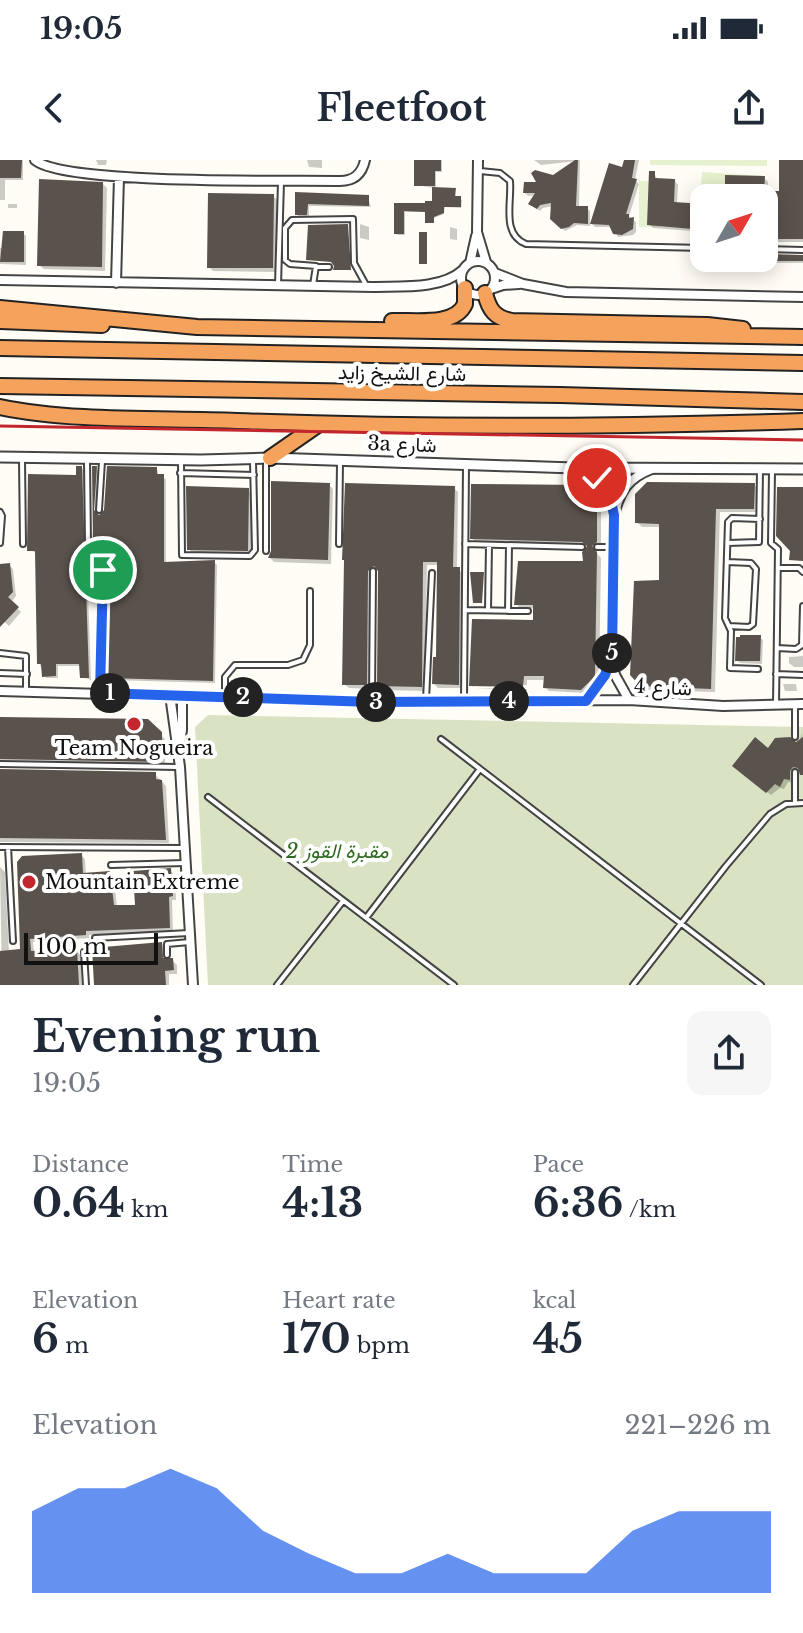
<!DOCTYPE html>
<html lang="en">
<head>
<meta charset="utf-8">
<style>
	body { margin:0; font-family:"Libre Baskerville",Vazirmatn,serif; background:#f6f6f7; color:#1f2937; height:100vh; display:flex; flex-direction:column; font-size:30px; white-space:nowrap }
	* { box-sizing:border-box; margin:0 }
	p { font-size:26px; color:#747a83 }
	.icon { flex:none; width:44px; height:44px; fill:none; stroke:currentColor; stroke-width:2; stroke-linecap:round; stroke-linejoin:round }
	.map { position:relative; height:825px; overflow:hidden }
	.details { display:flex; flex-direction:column; background:#fff; flex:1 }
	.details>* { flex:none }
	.needle { width:52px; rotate:51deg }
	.tools { position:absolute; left:690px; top:24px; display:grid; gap:16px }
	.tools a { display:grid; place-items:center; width:88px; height:88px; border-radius:16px; background:#fff; box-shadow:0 4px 20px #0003; font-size:40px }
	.scale { position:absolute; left:24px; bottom:20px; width:134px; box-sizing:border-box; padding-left:8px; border:4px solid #111; border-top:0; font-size:22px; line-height:28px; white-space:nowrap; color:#111; -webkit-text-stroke:6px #fff; paint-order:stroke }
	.pin { position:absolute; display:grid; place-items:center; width:68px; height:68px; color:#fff; margin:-34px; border:4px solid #fff; border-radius:50%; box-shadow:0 2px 8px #0007 }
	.km { position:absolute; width:40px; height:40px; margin:-20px; border-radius:50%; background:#222; color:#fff; font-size:22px; line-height:40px; text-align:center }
	.round { display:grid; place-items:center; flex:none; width:84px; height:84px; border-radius:16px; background:#f6f6f7 }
	.head { display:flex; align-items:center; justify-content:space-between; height:136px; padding:0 32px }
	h1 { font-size:44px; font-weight:700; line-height:60px }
	.stats { display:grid; grid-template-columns:repeat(3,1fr); gap:12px; height:136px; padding:8px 32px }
	.stats div { display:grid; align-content:center }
	.stats b { font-size:40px; font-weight:700 }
	.stats small { font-size:22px; font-weight:400 }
	.stats p { font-size:22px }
	.chart { height:224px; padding:16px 32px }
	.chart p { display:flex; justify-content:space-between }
	.chart svg { width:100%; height:144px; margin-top:8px; fill:#2563eb; opacity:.7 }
	.status { display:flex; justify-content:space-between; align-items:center; height:56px; padding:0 40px; background:#fff; direction:ltr }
	.status svg { height:22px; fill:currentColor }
	header { display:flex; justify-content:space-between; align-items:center; height:104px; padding:0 32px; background:#fff; font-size:36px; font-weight:700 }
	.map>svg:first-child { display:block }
	.cemetery { fill:#d9e3c4 }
	.pitch { fill:#e6f2cf }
	.shadow { fill:#0003 }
	.building { fill:#5a524d }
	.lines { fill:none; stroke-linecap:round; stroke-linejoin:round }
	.service-casing { stroke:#444; stroke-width:8 }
	.minor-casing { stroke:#444; stroke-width:12 }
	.tertiary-casing { stroke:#444; stroke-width:13 }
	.motorway-casing { stroke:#222; stroke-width:18 }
	.service { stroke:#fff; stroke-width:4 }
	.minor { stroke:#fff; stroke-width:8 }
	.tertiary { stroke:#fff; stroke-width:9 }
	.motorway { stroke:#f5a25d; stroke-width:14 }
	.rail { stroke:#c4262e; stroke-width:3 }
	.route-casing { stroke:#fff; stroke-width:16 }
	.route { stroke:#2563eb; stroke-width:10 }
	.poi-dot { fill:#c4262e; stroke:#fff; stroke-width:3 }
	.labels { text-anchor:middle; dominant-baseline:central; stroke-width:8; stroke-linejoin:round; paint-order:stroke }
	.street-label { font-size:20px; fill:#111; stroke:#fff }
	.poi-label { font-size:20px; fill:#111; stroke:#fff }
	.park-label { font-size:20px; font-style:italic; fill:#2f6b1f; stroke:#fff }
</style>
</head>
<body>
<div class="status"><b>19:05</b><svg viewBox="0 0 49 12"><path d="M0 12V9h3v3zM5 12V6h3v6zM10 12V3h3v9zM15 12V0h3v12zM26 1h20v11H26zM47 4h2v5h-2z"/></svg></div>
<header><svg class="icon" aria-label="back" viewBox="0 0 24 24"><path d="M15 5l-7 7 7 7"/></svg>Fleetfoot<svg class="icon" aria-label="share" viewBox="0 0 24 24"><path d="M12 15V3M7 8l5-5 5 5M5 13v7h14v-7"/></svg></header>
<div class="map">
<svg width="803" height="825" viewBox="0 0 803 825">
	<rect width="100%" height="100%" fill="#fffdf5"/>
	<path class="cemetery" d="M 208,555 L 803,567 L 803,825 L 208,825 L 195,567 Z"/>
	<path class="pitch" d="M 650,0 L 767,0 L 767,6 L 650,5 Z
		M 702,12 L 765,16 L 765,38 L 700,37 Z
		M 639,21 L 661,21 L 660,67 L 639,67 Z"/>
	<path class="shadow" d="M 0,0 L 23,0 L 23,20 L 5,20 L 5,40 L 0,40 Z
		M 96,0 L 107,0 L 106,5 L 98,5 Z
		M 307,0 L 322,0 L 322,8 L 309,7 Z
		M 416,0 L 442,0 L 442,12 L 436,12 L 436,29 L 455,30 L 456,38 L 462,40 L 461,48 L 445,47 L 444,54 L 434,58 L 434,63 L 427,62 L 427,52 L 405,52 L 405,75 L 397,75 L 396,45 L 434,43 L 434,28 L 416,25 Z
		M 534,0 L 580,0 L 579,48 L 587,48 L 590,51 L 590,66 L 577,65 L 565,71 L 552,58 L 553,46 L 543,48 L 540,51 L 534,47 L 536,35 L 528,36 L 525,33 L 577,1 L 541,5 Z
		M 626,0 L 639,0 L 635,20 L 639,24 L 629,56 L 636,62 L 636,72 L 633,75 L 618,77 L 612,67 L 595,67 L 592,64 Z
		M 781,0 L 803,0 L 803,82 L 764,82 L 764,38 L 727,38 L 727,17 L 764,18 L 768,22 L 768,33 L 781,33 Z
		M 654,13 L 658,20 L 674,20 L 678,25 L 677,44 L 704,46 L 704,72 L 653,68 L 649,64 Z
		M 103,24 L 107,28 L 105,111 L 44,109 L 39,105 Z
		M 297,34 L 368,37 L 371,47 L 309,46 L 309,57 L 299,57 L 297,54 Z
		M 273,36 L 278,40 L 277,112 L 213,111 L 209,107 Z
		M 8,44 L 17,44 L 17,48 L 8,48 Z
		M 360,64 L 369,67 L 369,80 L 360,78 Z
		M 450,67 L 457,69 L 457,80 L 450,79 Z
		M 23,73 L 26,76 L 26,105 L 0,104 L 0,88 L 5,88 Z
		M 803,95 L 803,103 L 772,103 L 769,100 Z
		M 81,308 L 84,310 L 91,520 L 82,517 L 81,506 L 58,506 L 58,518 L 46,518 L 39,503 L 37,393 L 29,390 Z
		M 94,308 L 98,310 L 96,354 L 100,358 L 157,309 L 159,316 L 166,319 L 166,404 L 214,402 L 217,405 L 215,523 L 111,520 L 109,517 L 111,392 L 106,392 L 104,387 L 95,385 Z
		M 329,325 L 333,329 L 331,404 L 274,402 L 270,398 Z
		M 754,325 L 758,329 L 758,352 L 720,352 L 715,532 L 646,530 L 641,525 L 661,422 L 661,367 L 642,367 L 637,362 Z
		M 584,327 L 601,346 L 601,387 L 595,391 L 601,398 L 599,521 L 586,533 L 549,531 L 545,527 L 545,520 L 527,520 L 527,525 L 473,524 L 473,527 L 471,525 L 535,462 L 535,448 L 520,448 L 516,444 L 585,403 L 589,386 L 477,383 L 472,378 Z
		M 454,328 L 458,332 L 457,409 L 463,413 L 463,528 L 438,528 L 434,524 L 438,499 L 439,405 L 427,405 L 425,531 L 383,530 L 379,526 L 380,408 L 372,416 L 371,529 L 349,528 L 344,524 L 346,401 Z
		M 248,330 L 252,334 L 251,394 L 193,394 L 189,389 Z
		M 9,405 L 13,409 L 16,436 L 11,442 L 21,452 L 9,466 L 0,458 L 0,406 Z
		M 760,477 L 763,480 L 762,504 L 740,503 L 737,500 Z
		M 803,496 L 803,507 L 794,507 L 789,503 L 789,497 Z
		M 783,524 L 796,524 L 797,531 L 785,531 Z
		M 474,528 L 527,529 L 527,531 Z
		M 0,559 L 147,561 L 165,579 L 165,605 L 5,602 L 0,608 Z
		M 802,573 L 803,615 L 798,611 L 794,616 L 793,623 L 788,622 L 784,629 L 780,628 L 771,635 L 738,610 L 769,591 L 798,585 Z
		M 0,611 L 155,614 L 166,626 L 169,683 L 0,682 Z
		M 81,695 L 85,699 L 86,715 L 110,713 L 114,717 L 117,747 L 137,747 L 170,711 L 175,715 L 176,740 L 172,740 L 173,771 L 89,775 L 89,778 L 33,782 L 34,793 L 76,791 L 81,795 L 82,825 L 2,825 L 0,707 L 5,712 L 9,792 L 22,791 Z
		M 162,784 L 166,789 L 166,800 L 172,800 L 177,805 L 177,814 L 169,814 L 169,825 L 96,825 Z"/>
	<path class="building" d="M 0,0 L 22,0 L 21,18 L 0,18 Z
		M 414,0 L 441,0 L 441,11 L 435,11 L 435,26 L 414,26 Z
		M 575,0 L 578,0 L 576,46 L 588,46 L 588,64 L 574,63 L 569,67 L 561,69 L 550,59 L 551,43 L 540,45 L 537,49 L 528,44 L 535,33 L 523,33 L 524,22 L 536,22 L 531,13 L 535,10 L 553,15 Z
		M 624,0 L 635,0 L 632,18 L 637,19 L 626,54 L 629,54 L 629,58 L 634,57 L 633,69 L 622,75 L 613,74 L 609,65 L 590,64 L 609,3 L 622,7 Z
		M 779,0 L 803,0 L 803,79 L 764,79 L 764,38 L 725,37 L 725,15 L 765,16 L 764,31 L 779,31 Z
		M 649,11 L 655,11 L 655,18 L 675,19 L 674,42 L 704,44 L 704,70 L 647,65 Z
		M 39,19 L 103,22 L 102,107 L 37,106 Z
		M 432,27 L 456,28 L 455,36 L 461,36 L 461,47 L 444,47 L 444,53 L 434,57 L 434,63 L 425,63 L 425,52 L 404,51 L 404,74 L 394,74 L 394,43 L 425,43 L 425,41 L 432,41 Z
		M 295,32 L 369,35 L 369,46 L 308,44 L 307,55 L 295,55 Z
		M 208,33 L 274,34 L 273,108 L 207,108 Z
		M 348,64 L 351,110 L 333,110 L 334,106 L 331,102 L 306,100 L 308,65 Z
		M 3,71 L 24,71 L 24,102 L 0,102 Z
		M 419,72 L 427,72 L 427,104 L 419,104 Z
		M 767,94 L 803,95 L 803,101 L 767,101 Z
		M 76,306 L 82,306 L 89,518 L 80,518 L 79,504 L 56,504 L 56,516 L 42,517 L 41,504 L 37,504 L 35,391 L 27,391 L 28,314 L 76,315 Z
		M 92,306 L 97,306 L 94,350 L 99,355 L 104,350 L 107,306 L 157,307 L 157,314 L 164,314 L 164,402 L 215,400 L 213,521 L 107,518 L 109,391 L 102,391 L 102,385 L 93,386 Z
		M 271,321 L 330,323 L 328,400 L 268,398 L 271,391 Z
		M 647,322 L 755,323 L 754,349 L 716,349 L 711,529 L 640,526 L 630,515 L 634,421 L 659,420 L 659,364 L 635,363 L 635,334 Z
		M 345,323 L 455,326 L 453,407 L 460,407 L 460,412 L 459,525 L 432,524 L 433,497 L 436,497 L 437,402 L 423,402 L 422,527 L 377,526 L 378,411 L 374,406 L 368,411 L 367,525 L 342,525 L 344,400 L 342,400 Z
		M 471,324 L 585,325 L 597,339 L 597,382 L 592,386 L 597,392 L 595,516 L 581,530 L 543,528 L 544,516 L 524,516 L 523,527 L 469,526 L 472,459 L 533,460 L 533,445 L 514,445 L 518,401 L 583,401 L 582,392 L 587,386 L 582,382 L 470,379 Z
		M 186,326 L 249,328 L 248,391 L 187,390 Z
		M 777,327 L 803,327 L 803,401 L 789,400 L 790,391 L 776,376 Z
		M 10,403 L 13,432 L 8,437 L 19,447 L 0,467 L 0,404 Z
		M 470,412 L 484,412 L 482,443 L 473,443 Z
		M 740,475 L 761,475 L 760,501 L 735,501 L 736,477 L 740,477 Z
		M 0,557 L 148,559 L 162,572 L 162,602 L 0,599 Z
		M 755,577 L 768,588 L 775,578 L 790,577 L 796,582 L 803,577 L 803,615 L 800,615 L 798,608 L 793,607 L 790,611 L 790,620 L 784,619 L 780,627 L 775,624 L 766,633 L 732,606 Z
		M 0,609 L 156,612 L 156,619 L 162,620 L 166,680 L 0,678 Z
		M 82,693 L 83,713 L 110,711 L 114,745 L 135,745 L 133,711 L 171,708 L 173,736 L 169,737 L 170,768 L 86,771 L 86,775 L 30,779 L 31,791 L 77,789 L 79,825 L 0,825 L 0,791 L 20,789 L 17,702 L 22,696 Z
		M 162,782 L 163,798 L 173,798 L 174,810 L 165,811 L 166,825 L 94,825 L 92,788 Z"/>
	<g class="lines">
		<g class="service-casing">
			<path id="service" d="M 480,11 L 500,13 L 510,21 C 512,43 501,74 526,84 L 704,88
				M 764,89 L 803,90
				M 317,107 L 329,107
				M 278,125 L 281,22
				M 313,125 L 316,106 L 290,104 L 285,100 L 285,68 L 292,60 L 353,59 L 354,103 L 366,125
				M 22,300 L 23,384
				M 266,300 L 266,391
				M 87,301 L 88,385
				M 181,302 L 182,395 L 250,396 L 255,390 L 253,301
				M 772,311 L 771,383 L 778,389 L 776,545
				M 180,313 L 254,315
				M 99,350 L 102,301
				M 0,352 L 2,356 L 0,383
				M 728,383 L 759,382 L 760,309
				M 339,384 L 340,302
				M 465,384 L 582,387
				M 597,387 L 614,387
				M 727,402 L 751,403 L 756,409 L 753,464 L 749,467 L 729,466
				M 779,408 L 799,408 L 803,412
				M 465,450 L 528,451
				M 488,450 L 489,385
				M 508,451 L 509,386
				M 777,488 L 796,489 L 802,485 L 803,446
				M 0,493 L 26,496 L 26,531
				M 758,509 L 730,508 L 731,471 L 725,458 L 728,362 L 732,358 L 760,359
				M 0,513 L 27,514
				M 776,514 L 803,515
				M 100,533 L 103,410
				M 225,536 L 225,517 L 235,505 L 288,505 L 303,500 L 310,485 L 310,431
				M 372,540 L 373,411
				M 426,540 L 432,413
				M 464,540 L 466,306
				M 795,577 L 795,545
				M 441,579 L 761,825
				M 0,604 L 178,607
				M 795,612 L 795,642
				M 208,637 L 454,825
				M 0,687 L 184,688
				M 8,687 L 13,781
				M 111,705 L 185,703
				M 366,758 L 480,609
				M 95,778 L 189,773
				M 84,792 L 86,825
				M 167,795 L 167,784 L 190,782
				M 277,825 L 343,741
				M 633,825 L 726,706 L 770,654 L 786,644 L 803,643"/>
		</g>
		<g class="minor-casing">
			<path id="minor" d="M 35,0 C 63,25 290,20 340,21 C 354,21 362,14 365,0
				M 478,0 L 477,72 L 486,102
				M461 118a17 17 0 1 1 34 0a17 17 0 1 1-34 0Z
				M 470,103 L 476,76
				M 495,113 L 523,124 L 566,132 L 803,137
				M 0,120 L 373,127 C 400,126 441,130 463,110
				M 116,123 L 119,17
				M 491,129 L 503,125 L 519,124
				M 579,309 C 600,316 609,330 614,351
				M 0,531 L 372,542 L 629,540 L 723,546 L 803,544
				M 170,535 L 180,607 L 193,825
				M 629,540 L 615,515 L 612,496 L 614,355 C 620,331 628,318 652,309
				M 586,541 L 605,515 L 611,497
				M 179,588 L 182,570 L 182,535"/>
		</g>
		<g class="tertiary-casing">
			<path id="tertiary" d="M 0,297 L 201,300 L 270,298 L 574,308 L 803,309"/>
		</g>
		<g class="motorway-casing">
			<path id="motorway" d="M 485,133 C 489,150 495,158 512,161 L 707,165 L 743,169
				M 0,148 L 197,167 L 803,177
				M 0,161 L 102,165
				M 392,161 C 414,160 455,167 465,144 L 465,128
				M 0,188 L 803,203
				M 0,226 L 560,235 L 803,242
				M 0,247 C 72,262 162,258 237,261 C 426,268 614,267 803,261
				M 270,298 L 319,264"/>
		</g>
		<use href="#service" class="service"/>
		<use href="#minor" class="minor"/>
		<use href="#tertiary" class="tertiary"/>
		<use href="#motorway" class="motorway"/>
		<path class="rail" d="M 0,266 L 803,280"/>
	</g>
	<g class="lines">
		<g class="route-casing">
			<path id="route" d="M 103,410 L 100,533 L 372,542 L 586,541 L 605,515 L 612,496 L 614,355 L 609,333 L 597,318"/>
		</g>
		<use href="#route" class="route"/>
	</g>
	<g class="poi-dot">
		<circle cx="134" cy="564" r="8"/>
		<circle cx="29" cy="722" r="8"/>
	</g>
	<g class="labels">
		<g class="street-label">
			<text transform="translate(402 213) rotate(1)">شارع الشيخ زايد</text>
			<text transform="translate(402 284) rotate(2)">3a شارع</text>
			<text transform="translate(663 527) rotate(3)">شارع 4</text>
		</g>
		<g class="poi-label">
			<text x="134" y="588">Team Nogueira</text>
			<text x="45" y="722" text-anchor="start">Mountain Extreme</text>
		</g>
		<g class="park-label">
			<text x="337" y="691">مقبرة القوز 2</text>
		</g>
	</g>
</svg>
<div class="tools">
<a><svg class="needle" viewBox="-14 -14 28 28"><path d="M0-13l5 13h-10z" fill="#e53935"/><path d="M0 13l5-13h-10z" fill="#747a83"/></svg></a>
</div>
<div class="scale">100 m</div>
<div class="pin" style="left:103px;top:410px;background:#1e9e55"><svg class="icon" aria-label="arrive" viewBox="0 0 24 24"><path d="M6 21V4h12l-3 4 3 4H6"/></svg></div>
<div class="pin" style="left:597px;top:318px;background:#d93025"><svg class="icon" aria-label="check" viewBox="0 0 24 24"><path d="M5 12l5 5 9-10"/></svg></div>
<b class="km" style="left:110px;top:533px">1</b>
<b class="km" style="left:243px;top:537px">2</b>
<b class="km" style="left:376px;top:542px">3</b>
<b class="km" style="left:509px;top:541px">4</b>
<b class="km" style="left:612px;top:493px">5</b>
</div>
<section class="details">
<div class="head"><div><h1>Evening run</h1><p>19:05</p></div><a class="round"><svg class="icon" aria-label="share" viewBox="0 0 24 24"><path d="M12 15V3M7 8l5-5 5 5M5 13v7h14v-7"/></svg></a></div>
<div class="stats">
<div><p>Distance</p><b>0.64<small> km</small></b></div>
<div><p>Time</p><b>4:13</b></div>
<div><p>Pace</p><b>6:36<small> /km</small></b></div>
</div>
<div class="stats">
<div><p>Elevation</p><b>6<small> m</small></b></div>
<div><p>Heart rate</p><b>170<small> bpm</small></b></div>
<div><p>kcal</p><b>45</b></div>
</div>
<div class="chart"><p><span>Elevation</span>221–226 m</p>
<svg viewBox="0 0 160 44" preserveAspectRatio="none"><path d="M0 44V19L10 12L20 12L30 6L40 12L50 25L60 32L70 38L80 38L90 32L100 38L110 38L120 38L130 25L140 19L150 19L160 19V44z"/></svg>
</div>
</section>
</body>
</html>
